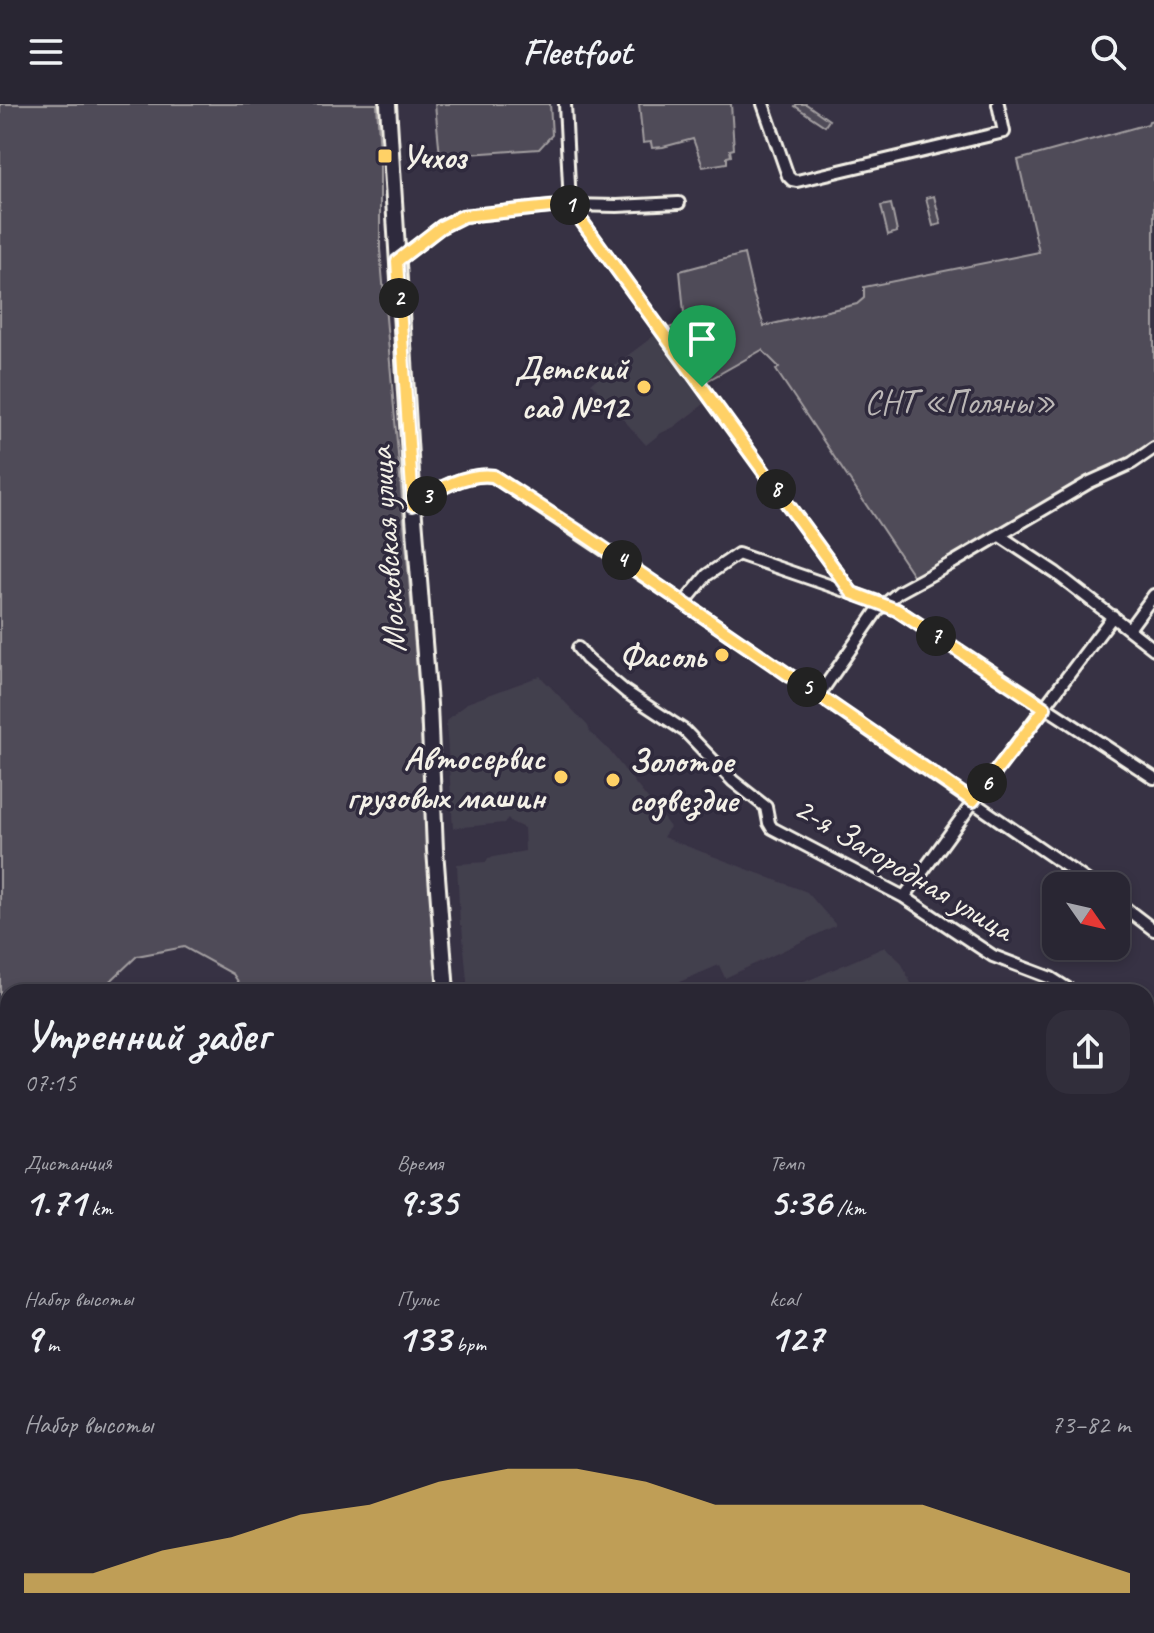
<!DOCTYPE html>
<html lang="ru">
<head>
<meta charset="utf-8">
<style>
	body { margin:0; font-family:Caveat,sans-serif; background:#312e3b; color:#f1f3f6; height:100vh; display:flex; flex-direction:column; font-size:30px; white-space:nowrap }
	* { box-sizing:border-box; margin:0 }
	p { font-size:26px; color:#a5a5ac }
	.icon { flex:none; width:44px; height:44px; fill:none; stroke:currentColor; stroke-width:2; stroke-linecap:round; stroke-linejoin:round }
	.map { position:relative; flex:1; overflow:hidden }
	.panel { position:absolute; left:0px; top:880px; width:1154px; height:650px; display:flex; flex-direction:column; background:#292633; border-radius:24px 24px 0 0; box-shadow:0 4px 12px #0003,0 0 0 2px #45434e }
	.panel>* { flex:none }
	.needle { width:52px; rotate:124deg }
	.controls { position:absolute; left:1042px; top:768px; display:grid; gap:16px }
	.controls a { display:grid; place-items:center; width:88px; height:88px; border-radius:16px; background:#292633; box-shadow:0 4px 12px #0003,0 0 0 2px #45434e; font-size:40px }
	.pin { position:absolute; display:grid; place-items:center; width:68px; height:68px; color:#fff; margin:-82px -34px; border-radius:50% 50% 50% 0; rotate:-45deg; box-shadow:0 0 8px #0007 }
	.pin .icon { rotate:45deg }
	.km { position:absolute; width:40px; height:40px; margin:-20px; border-radius:50%; background:#222; color:#fff; font-size:22px; line-height:40px; text-align:center }
	.round { display:grid; place-items:center; flex:none; width:84px; height:84px; border-radius:24px; background:#312e3b }
	.headline { display:flex; align-items:center; justify-content:space-between; height:136px; padding:0 24px }
	h1 { font-size:44px; font-weight:700; line-height:60px }
	.stats { display:grid; grid-template-columns:repeat(3,1fr); gap:12px; height:136px; padding:8px 24px }
	.stats div { display:grid; align-content:center }
	.stats b { font-size:40px; font-weight:700 }
	.stats small { font-size:22px; font-weight:400 }
	.stats p { font-size:22px }
	.chart { height:224px; padding:16px 24px }
	.chart p { display:flex; justify-content:space-between }
	.chart svg { width:100%; height:144px; margin-top:8px; fill:#ffd166; opacity:.7 }
	header { display:flex; justify-content:space-between; align-items:center; height:104px; padding:0 24px; background:#292633; font-size:36px; font-weight:700 }
	.map>svg:first-child { display:block }
	.built { fill:#433f4e }
	.green { fill:#504b59; stroke:#a29ea0; stroke-width:2 }
	.lines { fill:none; stroke-linecap:round; stroke-linejoin:round }
	.minor-casing { stroke:#f4f1e8; stroke-width:16 }
	.major-casing { stroke:#f4f1e8; stroke-width:20 }
	.minor { stroke:#2f2a3d; stroke-width:10 }
	.major { stroke:#2f2a3d; stroke-width:14 }
	.rail { stroke:#f4f1e8; stroke-width:2 }
	.route-casing { stroke:#fff; stroke-width:16 }
	.route { stroke:#ffd166; stroke-width:10 }
	.poi-dot { fill:#ffd166; stroke:#2f2a3d; stroke-width:3 }
	.labels { text-anchor:middle; dominant-baseline:central; stroke-width:7; stroke-linejoin:round; paint-order:stroke }
	.poi-label { font-size:34px; font-weight:bold; fill:#f4f1e8; stroke:#2f2a3d; text-anchor:end }
	.park-label { font-size:34px; fill:#bbb7b6; stroke:#2f2a3d }
	.street-label { font-size:34px; fill:#f4f1e8; stroke:#2f2a3d }
</style>
</head>
<body>
<header><svg class="icon" aria-label="menu" viewBox="0 0 24 24"><path d="M4 6h16M4 12h16M4 18h16"/></svg>Fleetfoot<svg class="icon" aria-label="search" viewBox="0 0 24 24"><circle cx="10" cy="10" r="6"/><path d="M15 15l6 6"/></svg></header>
<div class="map">
<svg width="1154" height="1529" viewBox="0 0 1154 1529">
	<rect width="100%" height="100%" fill="#373244"/>
	<filter id="ink" filterUnits="userSpaceOnUse"><feTurbulence type="fractalNoise" baseFrequency=".0125" numOctaves="2"/><feDisplacementMap in="SourceGraphic" scale="16" xChannelSelector="R" yChannelSelector="G"/><feConvolveMatrix kernelMatrix="1 2 1 2 8 2 1 2 1" color-interpolation-filters="sRGB"/></filter>
	<g filter="url(#ink)">
		<path class="built" d="M 655,231 L 704,300 L 674,323 L 661,329 L 646,341 L 591,279 Z
			M 540,572 L 588,622 L 590,628 L 608,645 L 670,723 L 663,733 L 807,788 L 835,820 L 835,822 L 725,874 L 719,861 L 663,885 L 662,888 L 468,888 L 462,822 L 460,821 L 457,760 L 486,758 L 488,754 L 525,747 L 524,724 L 511,718 L 508,714 L 504,719 L 453,724 L 446,617 L 467,599 Z
			M 885,843 L 901,858 L 915,888 L 752,888 L 759,884 L 786,886 Z
			M 1146,1487 L 1154,1493 L 1154,1529 L 663,1529 L 663,1522 L 1146,1522 Z
			M 248,1522 L 362,1522 L 349,1529 L 252,1529 Z"/>
		<path class="green" d="M 0,0 L 377,0 L 380,49 L 380,145 L 418,577 L 437,888 L 245,888 L 233,870 L 184,843 L 137,852 L 99,888 L 8,888 L 8,896 L 0,893 Z
			M 435,0 L 550,0 L 552,31 L 539,45 L 440,52 Z
			M 639,0 L 731,0 L 734,45 L 730,46 L 731,52 L 727,53 L 727,59 L 703,63 L 693,35 L 663,43 L 652,44 L 651,38 L 643,39 Z
			M 797,0 L 806,0 L 829,16 L 825,22 L 795,2 Z
			M 1154,16 L 1154,341 L 915,474 L 776,266 L 779,263 L 762,246 L 705,278 L 665,225 L 685,219 L 680,167 L 744,150 L 753,189 L 764,222 L 857,200 L 864,194 L 864,183 L 1039,148 L 1018,56 L 1148,20 L 1149,17 Z
			M 934,92 L 941,120 L 933,122 L 926,94 Z
			M 891,100 L 897,128 L 888,131 L 881,102 Z"/>
		<g class="lines">
			<g class="minor-casing">
				<path id="minor" d="M 565,0 L 570,101 L 852,489
					M 763,0 L 788,72 L 792,76 L 797,77 L 1004,28 L 998,0
					M 397,157 L 441,123 L 463,112 L 570,101 L 617,102 L 679,99
					M 413,401 C 435,386 466,368 493,372 L 684,499 L 1095,782
					M 1000,432 L 1056,469 L 1154,545
					M 684,499 L 707,471 L 738,450 L 884,500 L 897,506 L 1154,674
					M 1129,525 L 1154,491
					M 578,544 L 587,555 L 626,588 L 685,627 L 733,677 L 766,703 L 769,719 L 772,724 L 904,793 L 993,852 L 1051,874 L 1073,888
					M 819,591 L 877,507 L 899,488 L 954,458 L 1090,378 L 1132,359 L 1154,344
					M 904,793 L 990,675 L 1113,512
					M 1116,797 L 1154,826
					M 1146,953 L 1154,920
					M 1146,998 L 1154,995
					M 1146,1013 L 1154,1036
					M 0,1024 L 8,1037
					M 1146,1110 L 1154,1114
					M 1146,1168 L 1154,1176
					M 1146,1209 L 1154,1204
					M 1146,1292 L 1154,1286
					M 1146,1392 L 1154,1400"/>
			</g>
			<g class="major-casing">
				<path id="major" d="M 388,0 L 413,401 L 429,600 L 435,746 L 446,888
					M 0,1369 L 8,1382
					M 91,1522 L 95,1529
					M 488,1522 L 489,1529"/>
			</g>
			<use href="#minor" class="minor"/>
			<use href="#major" class="major"/>
			<path class="rail" d="M 0,1273 L 8,1285
				M 162,1522 L 166,1529"/>
		</g>
	</g>
	<g class="lines" filter="url(#ink)">
		<g class="route-casing">
			<path id="route" d="M 570,101 L 852,489 L 897,506 L 1045,604 L 973,697 L 586,432 L 493,372 C 466,368 435,386 413,401 L 397,157 L 441,123 L 463,112 Z"/>
		</g>
		<use href="#route" class="route"/>
	</g>
	<g class="poi-dot">
		<rect x="377" y="44" width="16" height="16" rx="4"/>
		<circle cx="644" cy="283" r="8"/>
		<circle cx="722" cy="551" r="8"/>
		<circle cx="561" cy="673" r="8"/>
		<circle cx="613" cy="676" r="8"/>
	</g>
	<g class="labels">
		<g class="poi-label">
			<text x="401" y="52" text-anchor="start">Учхоз</text>
			<text x="628" y="263">Детский<tspan x="628" dy="39">сад №12</tspan></text>
			<text x="706" y="551">Фасоль</text>
			<text x="545" y="653">Автосервис<tspan x="545" dy="39">грузовых машин</tspan></text>
			<text x="629" y="656" text-anchor="start">Золотое<tspan x="629" dy="39">созвездие</tspan></text>
		</g>
		<g class="park-label">
			<text x="960" y="297">СНТ «Поляны»</text>
		</g>
		<g class="street-label">
			<text transform="translate(387 446) rotate(-94)">Московская улица</text>
			<text transform="translate(904 764) rotate(31)">2-я Загородная улица</text>
		</g>
	</g>
</svg>
<div class="controls">
<a><svg class="needle" viewBox="-14 -14 28 28"><path d="M0-13l5 13h-10z" fill="#e53935"/><path d="M0 13l5-13h-10z" fill="#a5a5ac"/></svg></a>
</div>
<div class="pin" style="left:702px;top:283px;background:#1e9e55"><svg class="icon" aria-label="arrive" viewBox="0 0 24 24"><path d="M6 21V4h12l-3 4 3 4H6"/></svg></div>
<b class="km" style="left:570px;top:101px">1</b>
<b class="km" style="left:399px;top:194px">2</b>
<b class="km" style="left:427px;top:392px">3</b>
<b class="km" style="left:622px;top:456px">4</b>
<b class="km" style="left:807px;top:583px">5</b>
<b class="km" style="left:987px;top:679px">6</b>
<b class="km" style="left:936px;top:532px">7</b>
<b class="km" style="left:776px;top:385px">8</b>
<section class="panel">
<div class="headline"><div><h1>Утренний забег</h1><p>07:15</p></div><a class="round"><svg class="icon" aria-label="share" viewBox="0 0 24 24"><path d="M12 15V3M7 8l5-5 5 5M5 13v7h14v-7"/></svg></a></div>
<div class="stats">
<div><p>Дистанция</p><b>1.71<small> km</small></b></div>
<div><p>Время</p><b>9:35</b></div>
<div><p>Темп</p><b>5:36<small> /km</small></b></div>
</div>
<div class="stats">
<div><p>Набор высоты</p><b>9<small> m</small></b></div>
<div><p>Пульс</p><b>133<small> bpm</small></b></div>
<div><p>kcal</p><b>127</b></div>
</div>
<div class="chart"><p><span>Набор высоты</span>73–82 m</p>
<svg viewBox="0 0 160 44" preserveAspectRatio="none"><path d="M0 44V38L10 38L20 31L30 27L40 20L50 17L60 10L70 6L80 6L90 10L100 17L110 17L120 17L130 17L140 24L150 31L160 38V44z"/></svg>
</div>
</section>
</div>
</body>
</html>
